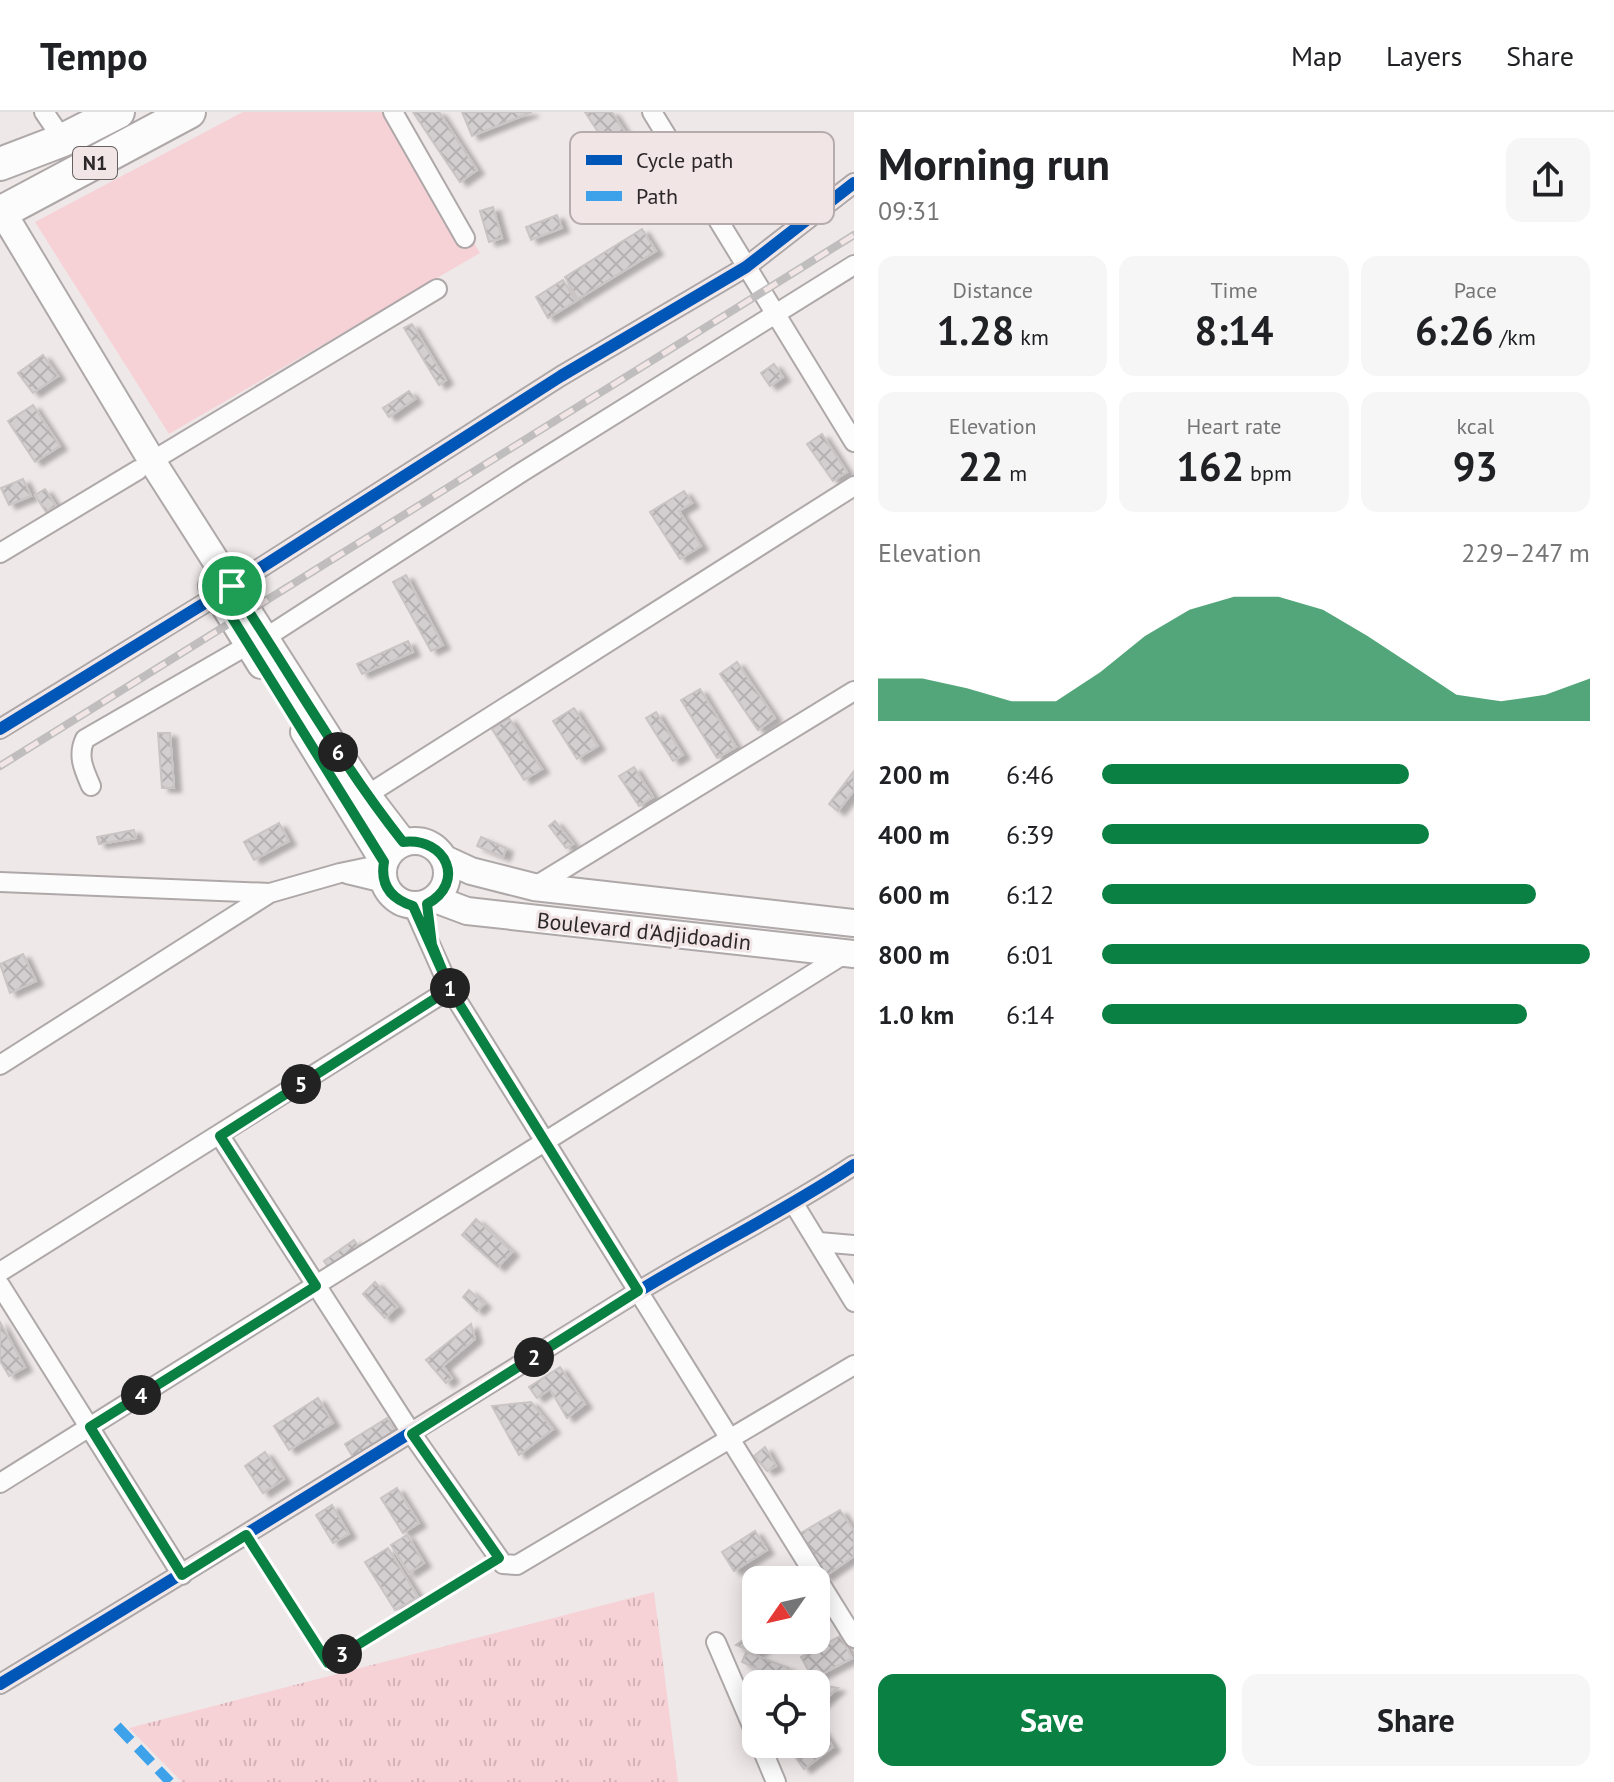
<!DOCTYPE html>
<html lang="en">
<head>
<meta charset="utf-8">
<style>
	body { margin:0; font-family:"PT Sans",sans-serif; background:#f6f6f6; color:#202124; height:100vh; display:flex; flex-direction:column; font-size:30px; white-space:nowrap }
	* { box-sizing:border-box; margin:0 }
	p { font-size:26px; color:#757577 }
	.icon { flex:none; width:44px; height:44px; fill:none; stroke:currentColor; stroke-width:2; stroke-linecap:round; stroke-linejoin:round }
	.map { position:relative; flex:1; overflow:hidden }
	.sheet { display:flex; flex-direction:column; background:#fff; width:760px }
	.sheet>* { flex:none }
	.needle { width:52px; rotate:236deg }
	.fabs { position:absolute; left:742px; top:1454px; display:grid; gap:16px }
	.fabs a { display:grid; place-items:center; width:88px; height:88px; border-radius:16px; background:#fff; box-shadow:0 4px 20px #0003; font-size:40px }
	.pin { position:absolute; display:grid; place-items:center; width:68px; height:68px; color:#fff; margin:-34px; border:4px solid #fff; border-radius:50%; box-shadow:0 2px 8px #0007 }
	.km { position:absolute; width:40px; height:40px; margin:-20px; border-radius:50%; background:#222; color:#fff; font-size:22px; line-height:40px; text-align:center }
	.round { display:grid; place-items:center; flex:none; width:84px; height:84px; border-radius:16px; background:#f6f6f6 }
	.head { display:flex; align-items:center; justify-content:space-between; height:136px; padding:0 24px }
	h1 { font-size:44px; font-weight:600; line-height:60px }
	.figures { display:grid; grid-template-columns:repeat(3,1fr); gap:12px; height:136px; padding:8px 24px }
	.figures div { display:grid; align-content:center; border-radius:16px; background:#f6f6f6; text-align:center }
	.figures b { font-size:40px; font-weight:600 }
	.figures small { font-size:22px; font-weight:400 }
	.figures p { font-size:22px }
	.chart { height:224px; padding:16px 24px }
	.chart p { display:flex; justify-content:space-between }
	.chart svg { width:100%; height:144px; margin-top:8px; fill:#0b8043; opacity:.7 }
	.button { display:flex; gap:16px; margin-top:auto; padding:16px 24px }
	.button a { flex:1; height:92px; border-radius:16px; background:#0b8043; color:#fff; font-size:32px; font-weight:600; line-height:92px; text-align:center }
	.button a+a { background:#f6f6f6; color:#202124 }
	ul { padding:0 24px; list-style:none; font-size:26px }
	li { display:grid; grid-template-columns:128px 96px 1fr; align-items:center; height:60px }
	li i { height:20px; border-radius:10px; background:#0b8043 }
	header { display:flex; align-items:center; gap:48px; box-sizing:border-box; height:112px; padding:0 40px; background:#fff; border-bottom:2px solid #e0e0e0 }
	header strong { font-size:38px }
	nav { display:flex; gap:44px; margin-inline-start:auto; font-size:28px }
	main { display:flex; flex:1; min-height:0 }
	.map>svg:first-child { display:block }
	.grass { fill:url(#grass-tufts) }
	.park { fill:#f6d1d6 }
	.building { fill:url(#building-cross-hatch); stroke:#cac4c5; stroke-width:2; filter:url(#shadow) }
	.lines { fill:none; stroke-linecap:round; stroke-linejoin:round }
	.service-casing { stroke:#aea8a9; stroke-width:13 }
	.minor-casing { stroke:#aea8a9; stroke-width:22 }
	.secondary-casing { stroke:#aea8a9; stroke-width:30 }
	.trunk-casing { stroke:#aea8a9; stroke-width:36 }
	.service { stroke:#fdfcfc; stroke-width:9 }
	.minor { stroke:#fdfcfc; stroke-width:18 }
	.secondary { stroke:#fdfcfc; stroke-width:26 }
	.trunk { stroke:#fdfcfc; stroke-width:32 }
	.rail-casing { stroke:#bfbdbd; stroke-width:8 }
	.rail { stroke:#f2e5e6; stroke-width:5; stroke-dasharray:15; stroke-linecap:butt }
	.quiet { stroke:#3ea2eb; stroke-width:10; stroke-dasharray:20 10; stroke-linecap:butt }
	.cycleway-casing { stroke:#f2e5e6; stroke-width:17 }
	.cycleway { stroke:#0057b8; stroke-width:12 }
	.route-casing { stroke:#fff; stroke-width:16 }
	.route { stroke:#0b8043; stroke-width:10 }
	.labels { text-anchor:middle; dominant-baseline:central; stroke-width:6; stroke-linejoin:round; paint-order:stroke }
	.shield { fill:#f2e5e6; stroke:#676061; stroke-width:2 }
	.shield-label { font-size:20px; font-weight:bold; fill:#2c2728 }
	.street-label { font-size:22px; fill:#2c2728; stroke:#f2e5e6 }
	.key { fill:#f2e5e6; stroke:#b7acad; stroke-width:2 }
	.key-label { font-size:22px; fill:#2c2728 }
</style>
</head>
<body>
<header>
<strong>Tempo</strong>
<nav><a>Map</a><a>Layers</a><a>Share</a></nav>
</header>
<main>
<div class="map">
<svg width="854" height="1670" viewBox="0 0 854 1670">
	<defs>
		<pattern id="grass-tufts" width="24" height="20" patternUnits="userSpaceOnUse" patternTransform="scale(2)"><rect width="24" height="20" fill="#f6d1d6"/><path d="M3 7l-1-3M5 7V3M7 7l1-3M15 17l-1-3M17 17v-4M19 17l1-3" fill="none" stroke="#d3b3b8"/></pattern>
		<pattern id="building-cross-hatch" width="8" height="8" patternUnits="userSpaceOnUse" patternTransform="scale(2)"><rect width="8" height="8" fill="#d3cecf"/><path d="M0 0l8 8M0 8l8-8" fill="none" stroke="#b5b1b2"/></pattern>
		<filter id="shadow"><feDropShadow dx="7" dy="4" stdDeviation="2" flood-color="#0004"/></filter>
	</defs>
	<rect width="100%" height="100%" fill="#efe8e9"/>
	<path class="grass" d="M 654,1480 L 678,1670 L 182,1670 L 129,1616 Z"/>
	<path class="park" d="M 243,0 L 396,0 L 480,141 L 169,322 L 35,110 Z"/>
	<path class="building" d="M 413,0 L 439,0 L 477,58 L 460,70 Z
		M 462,0 L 532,0 L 472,24 Z
		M 585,0 L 612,0 L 647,54 L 628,66 Z
		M 493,95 L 502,126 L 489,130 L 480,99 Z
		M 557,103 L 562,116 L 531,128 L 526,115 Z
		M 642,117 L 656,139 L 578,187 L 565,165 Z
		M 563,168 L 576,189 L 548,206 L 536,185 Z
		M 412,212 L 446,268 L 439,273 L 404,216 Z
		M 43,243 L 58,264 L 33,281 L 18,261 Z
		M 774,252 L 783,265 L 770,274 L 761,261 Z
		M 409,279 L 415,287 L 389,305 L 383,296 Z
		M 33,293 L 60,334 L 35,350 L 8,309 Z
		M 822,322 L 847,360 L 833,369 L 807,332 Z
		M 23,367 L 31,384 L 9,393 L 1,376 Z
		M 45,377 L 56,394 L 46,400 L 35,383 Z
		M 684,379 L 692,391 L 679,399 L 701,434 L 680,447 L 650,400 Z
		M 406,463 L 443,533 L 431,539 L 393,470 Z
		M 408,529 L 413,540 L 362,562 L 357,552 Z
		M 737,550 L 775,606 L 758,618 L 720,562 Z
		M 700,577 L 736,635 L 717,646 L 681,588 Z
		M 574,596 L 598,634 L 577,647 L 553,609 Z
		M 656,600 L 683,643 L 673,649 L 646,606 Z
		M 509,606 L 542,657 L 524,668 L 492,617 Z
		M 158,621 L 170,621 L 174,676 L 162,676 Z
		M 634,655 L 653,685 L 639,694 L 619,664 Z
		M 854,659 L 854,678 L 838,699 L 829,692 Z
		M 555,709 L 573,732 L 566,736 L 549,714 Z
		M 279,711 L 289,729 L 254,748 L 244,730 Z
		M 134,718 L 136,726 L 99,732 L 97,725 Z
		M 481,725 L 506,736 L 503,745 L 477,734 Z
		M 23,842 L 36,869 L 10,881 L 0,852 Z
		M 476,1107 L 512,1140 L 498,1155 L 462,1123 Z
		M 354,1128 L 361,1138 L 331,1159 L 324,1149 Z
		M 375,1170 L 397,1195 L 385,1206 L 363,1182 Z
		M 469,1178 L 484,1192 L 477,1199 L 463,1185 Z
		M 0,1210 L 25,1255 L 9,1264 L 0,1249 Z
		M 471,1212 L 475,1227 L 443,1254 L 452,1266 L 446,1271 L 426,1248 Z
		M 560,1255 L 585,1292 L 567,1306 L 550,1277 L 537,1286 L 529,1275 Z
		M 318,1286 L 333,1311 L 289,1338 L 274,1314 Z
		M 531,1290 L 553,1317 L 519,1343 L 492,1294 Z
		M 387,1306 L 398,1323 L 356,1350 L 345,1332 Z
		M 765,1335 L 776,1354 L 767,1359 L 754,1344 Z
		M 265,1340 L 284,1367 L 263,1381 L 245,1354 Z
		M 397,1376 L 419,1411 L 403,1421 L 381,1386 Z
		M 332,1393 L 349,1422 L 333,1431 L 316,1403 Z
		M 840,1398 L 854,1419 L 854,1444 L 824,1465 L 799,1422 Z
		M 755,1419 L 767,1438 L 734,1459 L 722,1440 Z
		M 407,1423 L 424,1451 L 409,1461 L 391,1433 Z
		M 388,1436 L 418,1485 L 395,1498 L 365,1450 Z
		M 754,1520 L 756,1528 L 759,1528 L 764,1536 L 756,1541 L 736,1533 Z
		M 840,1524 L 852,1546 L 813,1567 L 801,1545 Z
		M 746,1540 L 789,1556 L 780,1572 L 768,1572 L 761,1568 L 765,1560 L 742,1550 Z
		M 816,1572 L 838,1576 L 816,1596 Z
		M 820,1616 L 833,1635 L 804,1657 L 790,1638 L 799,1632 L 816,1632 L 816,1619 Z"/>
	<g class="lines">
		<g class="service-casing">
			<path id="service" d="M 246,1423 L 328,1551 L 499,1446"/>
		</g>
		<g class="minor-casing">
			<path id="minor" d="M 44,0 L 63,28
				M 393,0 L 465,126
				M 652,0 L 854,330
				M 152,349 L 437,177
				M 0,441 L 138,358
				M 265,526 L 522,360 L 854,153
				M 0,617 L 218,483 L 561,264 L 746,155 L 854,71
				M 91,674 C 84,658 77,644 85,627 L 248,533
				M 367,683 L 854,374
				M 347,762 L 384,771
				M 0,770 L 270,781 L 340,761 L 383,752
				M 534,775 L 854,579
				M 413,794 L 450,877 L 854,1526
				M 0,953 L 270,781
				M 220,1024 L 412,1322 L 503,1452 L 517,1453 L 854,1253
				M 794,1092 L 854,1190
				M 819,1130 L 854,1133
				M 0,1160 L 450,877
				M 0,1173 L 182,1463
				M 0,1371 L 846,841
				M 716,1530 L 756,1623
				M 0,1572 C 213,1444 423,1313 634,1182 C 707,1137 783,1100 854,1053
				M 760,1632 L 776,1670"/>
		</g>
		<g class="secondary-casing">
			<path id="secondary" d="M 0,96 L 152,349 L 336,637 L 367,683 L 403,730
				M 212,474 L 261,553
				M 304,620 L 384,750
				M383 761a32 32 0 1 1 64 0a32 32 0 1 1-64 0Z
				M 445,747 L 471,759 L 534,775 L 854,811
				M 435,787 L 467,799 L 854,842"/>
		</g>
		<g class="trunk-casing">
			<path id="trunk" d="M 0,52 L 63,28 L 118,0
				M 0,101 L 189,0"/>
		</g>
		<use href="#service" class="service"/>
		<use href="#minor" class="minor"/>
		<use href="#secondary" class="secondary"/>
		<use href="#trunk" class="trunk"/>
		<g class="rail-casing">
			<path id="rail" d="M 0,654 L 854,123"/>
		</g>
		<use href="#rail" class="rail"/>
		<path class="quiet" d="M 117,1614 L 170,1670"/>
		<g class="cycleway-casing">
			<path id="cycleway" d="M 0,617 L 218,483 L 561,264 L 746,155 L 854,71
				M 0,1572 C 213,1444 423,1313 634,1182 C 707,1137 783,1100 854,1053"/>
		</g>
		<use href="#cycleway" class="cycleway"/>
	</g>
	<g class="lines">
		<g class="route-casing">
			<path id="route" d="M 232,474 L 218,483 L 384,750 C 380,773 391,787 413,794 L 450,877 L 638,1179 L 412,1322 L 499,1446 L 328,1551 L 246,1423 L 182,1463 L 90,1315 L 316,1174 L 220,1024 L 450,877 L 432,833 L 427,792 C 466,771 447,725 403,730 C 339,649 289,559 232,474"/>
		</g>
		<use href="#route" class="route"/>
	</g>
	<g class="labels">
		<rect class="shield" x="73" y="35" width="44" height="32" rx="6"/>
		<g class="shield-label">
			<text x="95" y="51">N1</text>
		</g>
		<g class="street-label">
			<text transform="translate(644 819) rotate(6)">Boulevard d'Adjidoadin</text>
		</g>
	</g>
	<rect x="570" y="20" width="264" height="92" rx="12" class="key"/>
	<rect x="586" y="43" width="36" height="10" fill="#0057b8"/>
	<rect x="586" y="79" width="36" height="10" fill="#3ea2eb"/>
	<g class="key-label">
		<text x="636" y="56">Cycle path</text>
		<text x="636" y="92">Path</text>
	</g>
</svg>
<div class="fabs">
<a><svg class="needle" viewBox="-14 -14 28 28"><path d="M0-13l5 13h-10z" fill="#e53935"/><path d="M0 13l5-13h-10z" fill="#757577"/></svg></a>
<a><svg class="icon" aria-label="locate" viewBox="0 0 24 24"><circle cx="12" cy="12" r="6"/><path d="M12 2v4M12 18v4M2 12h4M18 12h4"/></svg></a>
</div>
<div class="pin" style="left:232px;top:474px;background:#1e9e55"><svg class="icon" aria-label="arrive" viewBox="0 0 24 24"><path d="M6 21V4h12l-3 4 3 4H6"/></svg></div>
<b class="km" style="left:450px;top:876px">1</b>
<b class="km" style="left:534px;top:1245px">2</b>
<b class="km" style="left:342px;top:1542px">3</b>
<b class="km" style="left:141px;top:1283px">4</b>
<b class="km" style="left:301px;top:972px">5</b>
<b class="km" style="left:338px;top:640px">6</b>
</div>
<section class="sheet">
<div class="head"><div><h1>Morning run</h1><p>09:31</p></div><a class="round"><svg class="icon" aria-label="share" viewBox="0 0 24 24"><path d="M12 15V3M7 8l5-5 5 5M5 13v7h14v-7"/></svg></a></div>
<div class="figures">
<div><p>Distance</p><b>1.28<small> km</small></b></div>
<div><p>Time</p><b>8:14</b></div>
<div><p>Pace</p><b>6:26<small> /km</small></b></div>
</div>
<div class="figures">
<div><p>Elevation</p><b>22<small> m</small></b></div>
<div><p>Heart rate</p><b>162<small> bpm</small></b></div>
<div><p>kcal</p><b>93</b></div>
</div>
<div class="chart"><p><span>Elevation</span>229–247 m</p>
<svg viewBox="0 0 160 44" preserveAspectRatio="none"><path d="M0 44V31L10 31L20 34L30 38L40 38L50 29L60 18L70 10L80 6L90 6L100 10L110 18L120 27L130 36L140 38L150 36L160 31V44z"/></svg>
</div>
<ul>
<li><b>200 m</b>6:46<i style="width:63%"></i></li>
<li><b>400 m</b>6:39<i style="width:67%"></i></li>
<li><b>600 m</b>6:12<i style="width:89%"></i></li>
<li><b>800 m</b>6:01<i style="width:100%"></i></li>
<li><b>1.0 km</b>6:14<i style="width:87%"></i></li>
</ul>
<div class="button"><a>Save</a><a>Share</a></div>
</section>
</main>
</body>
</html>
